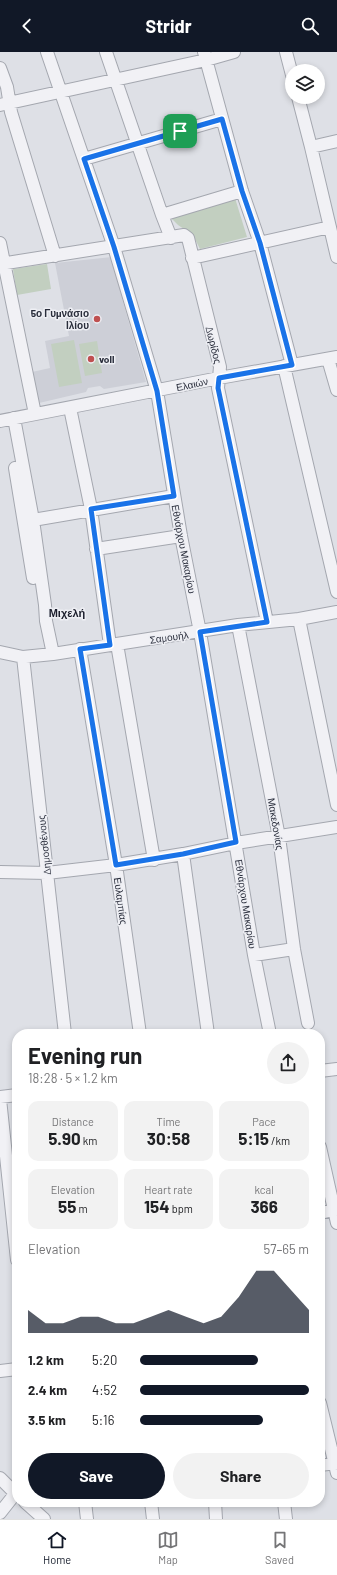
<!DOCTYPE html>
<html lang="en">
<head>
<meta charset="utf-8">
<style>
	body { margin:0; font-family:Barlow,sans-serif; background:#f2f2f2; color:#202124; height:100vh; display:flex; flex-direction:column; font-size:15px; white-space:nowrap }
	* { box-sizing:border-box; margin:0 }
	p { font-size:13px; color:#757577 }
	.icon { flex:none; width:22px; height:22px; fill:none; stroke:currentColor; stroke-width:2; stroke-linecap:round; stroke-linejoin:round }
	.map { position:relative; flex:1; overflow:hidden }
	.sheet { position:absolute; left:12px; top:977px; width:313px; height:478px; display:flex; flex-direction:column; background:#fff; border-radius:16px; box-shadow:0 2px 6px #0003 }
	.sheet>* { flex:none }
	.buttons { position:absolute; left:285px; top:12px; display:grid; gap:8px }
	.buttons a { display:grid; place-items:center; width:40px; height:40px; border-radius:50%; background:#fff; box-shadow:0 2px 6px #0003; font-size:20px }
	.pin { position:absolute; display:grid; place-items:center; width:34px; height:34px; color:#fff; margin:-17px; border-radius:8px; box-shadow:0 2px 6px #0006 }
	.round { display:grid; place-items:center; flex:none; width:42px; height:42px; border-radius:21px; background:#f2f2f2 }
	.head { display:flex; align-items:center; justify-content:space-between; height:68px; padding:0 16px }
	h1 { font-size:22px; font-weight:700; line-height:30px }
	.figures { display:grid; grid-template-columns:repeat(3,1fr); gap:6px; height:68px; padding:4px 16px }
	.figures div { display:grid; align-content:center; border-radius:10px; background:#f2f2f2; text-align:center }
	.figures b { font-size:17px; font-weight:700 }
	.figures small { font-size:11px; font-weight:400 }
	.figures p { font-size:11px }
	.chart { height:112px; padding:8px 16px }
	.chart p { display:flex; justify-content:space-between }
	.chart svg { width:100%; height:72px; margin-top:4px; fill:#111827; opacity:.7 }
	.button { display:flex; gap:8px; margin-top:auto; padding:8px 16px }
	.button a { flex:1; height:46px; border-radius:24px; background:#111827; color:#fff; font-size:16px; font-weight:700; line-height:46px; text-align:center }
	.button a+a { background:#f2f2f2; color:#202124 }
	ul { padding:0 16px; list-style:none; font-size:13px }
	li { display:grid; grid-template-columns:64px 48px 1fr; align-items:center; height:30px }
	li i { height:10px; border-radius:5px; background:#111827 }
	header { display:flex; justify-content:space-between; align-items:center; height:52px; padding:0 16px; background:#111827; color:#fff; font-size:18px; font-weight:700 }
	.dock { display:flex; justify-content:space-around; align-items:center; height:56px; border-top:1px solid #e0e0e0; background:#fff; font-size:11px; color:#757577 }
	.dock a { display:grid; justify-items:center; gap:2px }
	.dock .on { color:#111827 }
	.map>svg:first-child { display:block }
	.built { fill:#cdcfd7 }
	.green { fill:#c2cfc0 }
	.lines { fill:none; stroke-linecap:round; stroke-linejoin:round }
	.minor-casing { stroke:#a4a7af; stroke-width:14 }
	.minor { stroke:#f1f1f5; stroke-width:12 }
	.route-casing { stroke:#fff; stroke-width:8 }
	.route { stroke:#1a73e8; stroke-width:5 }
	.poi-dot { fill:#bf5050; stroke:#eeeff4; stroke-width:1.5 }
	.labels { text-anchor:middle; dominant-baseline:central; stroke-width:3; stroke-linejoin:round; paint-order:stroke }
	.poi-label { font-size:10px; font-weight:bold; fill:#292d3b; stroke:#eeeff4; text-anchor:end }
	.street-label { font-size:10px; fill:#292d3b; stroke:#eeeff4 }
	.neighbourhood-label { font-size:11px; font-weight:bold; fill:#1b1e2c; stroke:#eeeff4 }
</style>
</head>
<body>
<header><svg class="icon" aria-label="back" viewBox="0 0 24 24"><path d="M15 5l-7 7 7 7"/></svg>Stridr<svg class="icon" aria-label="search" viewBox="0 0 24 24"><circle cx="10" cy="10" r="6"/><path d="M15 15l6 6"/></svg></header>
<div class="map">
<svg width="337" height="1467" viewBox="0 0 337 1467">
	<rect width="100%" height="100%" fill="#dee0e6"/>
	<path class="built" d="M 112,205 L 123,250 L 146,330 L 104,337 L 100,334 L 88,336 L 86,340 L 39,351 L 32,320 L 50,316 L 45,289 L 69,284 L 55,211 Z"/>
	<path class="green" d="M 235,146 L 247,185 L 200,197 L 193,183 L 178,173 L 170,165 Z
		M 47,212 L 51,237 L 17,243 L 13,217 Z
		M 74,288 L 82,331 L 59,335 L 51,292 Z
		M 97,289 L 102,321 L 85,324 L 79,292 Z"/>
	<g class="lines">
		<g class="minor-casing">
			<path id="minor" d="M 47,0 L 114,195 L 157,339 L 181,484 L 200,580 L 254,903 L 270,982
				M 106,0 L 162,163 L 171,186
				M 204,0 L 242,139 L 260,191 L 292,313
				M 286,0 L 292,23
				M 0,16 L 7,35 L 11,60 L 55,204
				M 298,45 L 311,95 L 337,205
				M 0,53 L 206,8 L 234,0
				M 311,95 L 337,89
				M 84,107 L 222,67
				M 162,163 L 242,139
				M 0,191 L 35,362
				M 192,206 L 330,175
				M 0,212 L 184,183 L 188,186 L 220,315 L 218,336 L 267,570
				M 328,307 L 337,338
				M 284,314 L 337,540
				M 70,356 L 91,457 L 110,593
				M 14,366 L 33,468 L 45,553 L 46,569 L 53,602
				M 0,369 L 219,326 L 337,305
				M 15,416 L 33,526
				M 33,468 L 174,444
				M 96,497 L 181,484
				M 299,567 L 337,753
				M 238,573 L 279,785 L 294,897 L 308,971
				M 117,592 L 154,808
				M 80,597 L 116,813 L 140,982
				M 0,600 L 23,605 L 53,602 L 238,573 L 299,567 L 337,560
				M 23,605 L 65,982
				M 183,802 L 208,982
				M 0,820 L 47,821 L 116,813 L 183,802 L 236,791 L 337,775
				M 254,903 L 294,897
				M 320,1019 L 337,1017
				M 0,1045 L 17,1043
				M 0,1047 L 17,1208
				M 320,1095 L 337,1171
				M 320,1161 L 334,1158
				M 0,1319 L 17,1317
				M 320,1351 L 337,1421
				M 320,1413 L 337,1411
				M 0,1426 L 17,1443
				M 25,1450 L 44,1467
				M 85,1450 L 87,1467
				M 151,1450 L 153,1467
				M 215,1450 L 216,1467
				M 284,1450 L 286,1467
				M 0,1461 L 15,1442"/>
		</g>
		<use href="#minor" class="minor"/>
	</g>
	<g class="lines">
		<g class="route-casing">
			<path id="route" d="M 222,67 L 242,139 L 260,191 L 292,313 L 219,326 L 218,336 L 267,570 L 200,580 L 236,790 L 183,802 L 116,813 L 80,597 L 110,593 L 91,457 L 174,444 L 157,339 L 114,195 L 84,107 Z"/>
		</g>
		<use href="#route" class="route"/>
	</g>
	<g class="poi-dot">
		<circle cx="97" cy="267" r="4"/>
		<circle cx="91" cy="307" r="4"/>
	</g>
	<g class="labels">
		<g class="poi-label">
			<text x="89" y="261">5ο Γυμνάσιο<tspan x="89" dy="12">Ιλίου</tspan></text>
			<text x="99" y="307" text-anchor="start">voll</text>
		</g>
		<g class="street-label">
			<text transform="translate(214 293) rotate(76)">Δωρίδος</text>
			<text transform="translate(192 332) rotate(-12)">Ελαιών</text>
			<text transform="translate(184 497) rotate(79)">Εθνάρχου Μακαρίου</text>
			<text transform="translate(169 585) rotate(-8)">Σαμουήλ</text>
			<text transform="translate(276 772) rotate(80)">Μακεδονίας</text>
			<text transform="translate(44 793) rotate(-96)">Δημοσθένους</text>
			<text transform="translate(121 849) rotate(82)">Ευλαμπίας</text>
			<text transform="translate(246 852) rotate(81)">Εθνάρχου Μακαρίου</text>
		</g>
		<g class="neighbourhood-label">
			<text x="67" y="560">Μιχελή</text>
		</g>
	</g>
</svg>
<div class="buttons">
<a><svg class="icon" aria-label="layers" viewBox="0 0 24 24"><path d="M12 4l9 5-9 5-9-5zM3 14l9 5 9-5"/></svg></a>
</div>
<div class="pin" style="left:180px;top:79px;background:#1e9e55"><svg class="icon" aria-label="arrive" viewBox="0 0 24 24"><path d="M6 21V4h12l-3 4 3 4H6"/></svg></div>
<section class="sheet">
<div class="head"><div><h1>Evening run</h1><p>18:28 · 5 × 1.2 km</p></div><a class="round"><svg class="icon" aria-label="share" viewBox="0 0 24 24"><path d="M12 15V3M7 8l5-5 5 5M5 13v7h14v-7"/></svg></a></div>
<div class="figures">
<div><p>Distance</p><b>5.90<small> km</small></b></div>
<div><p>Time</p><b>30:58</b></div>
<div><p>Pace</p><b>5:15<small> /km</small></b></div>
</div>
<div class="figures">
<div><p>Elevation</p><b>55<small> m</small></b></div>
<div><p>Heart rate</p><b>154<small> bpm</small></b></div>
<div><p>kcal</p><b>366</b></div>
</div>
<div class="chart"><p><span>Elevation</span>57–65 m</p>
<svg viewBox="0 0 160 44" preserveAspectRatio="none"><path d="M0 44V30L10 38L20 38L30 34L40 34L50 38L60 38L70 34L80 30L90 34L100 38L110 34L120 22L130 6L140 6L150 18L160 30V44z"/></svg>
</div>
<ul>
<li><b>1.2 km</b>5:20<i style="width:70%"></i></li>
<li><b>2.4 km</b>4:52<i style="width:100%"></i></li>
<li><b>3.5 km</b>5:16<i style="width:73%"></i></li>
</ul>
<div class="button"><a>Save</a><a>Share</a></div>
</section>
</div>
<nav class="dock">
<a class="on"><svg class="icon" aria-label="home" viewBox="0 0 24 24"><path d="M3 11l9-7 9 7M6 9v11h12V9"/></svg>Home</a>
<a><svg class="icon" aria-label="map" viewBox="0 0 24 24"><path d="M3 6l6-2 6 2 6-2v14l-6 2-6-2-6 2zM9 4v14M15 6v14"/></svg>Map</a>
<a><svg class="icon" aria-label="saved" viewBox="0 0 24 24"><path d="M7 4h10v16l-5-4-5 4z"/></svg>Saved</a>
</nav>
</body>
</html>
